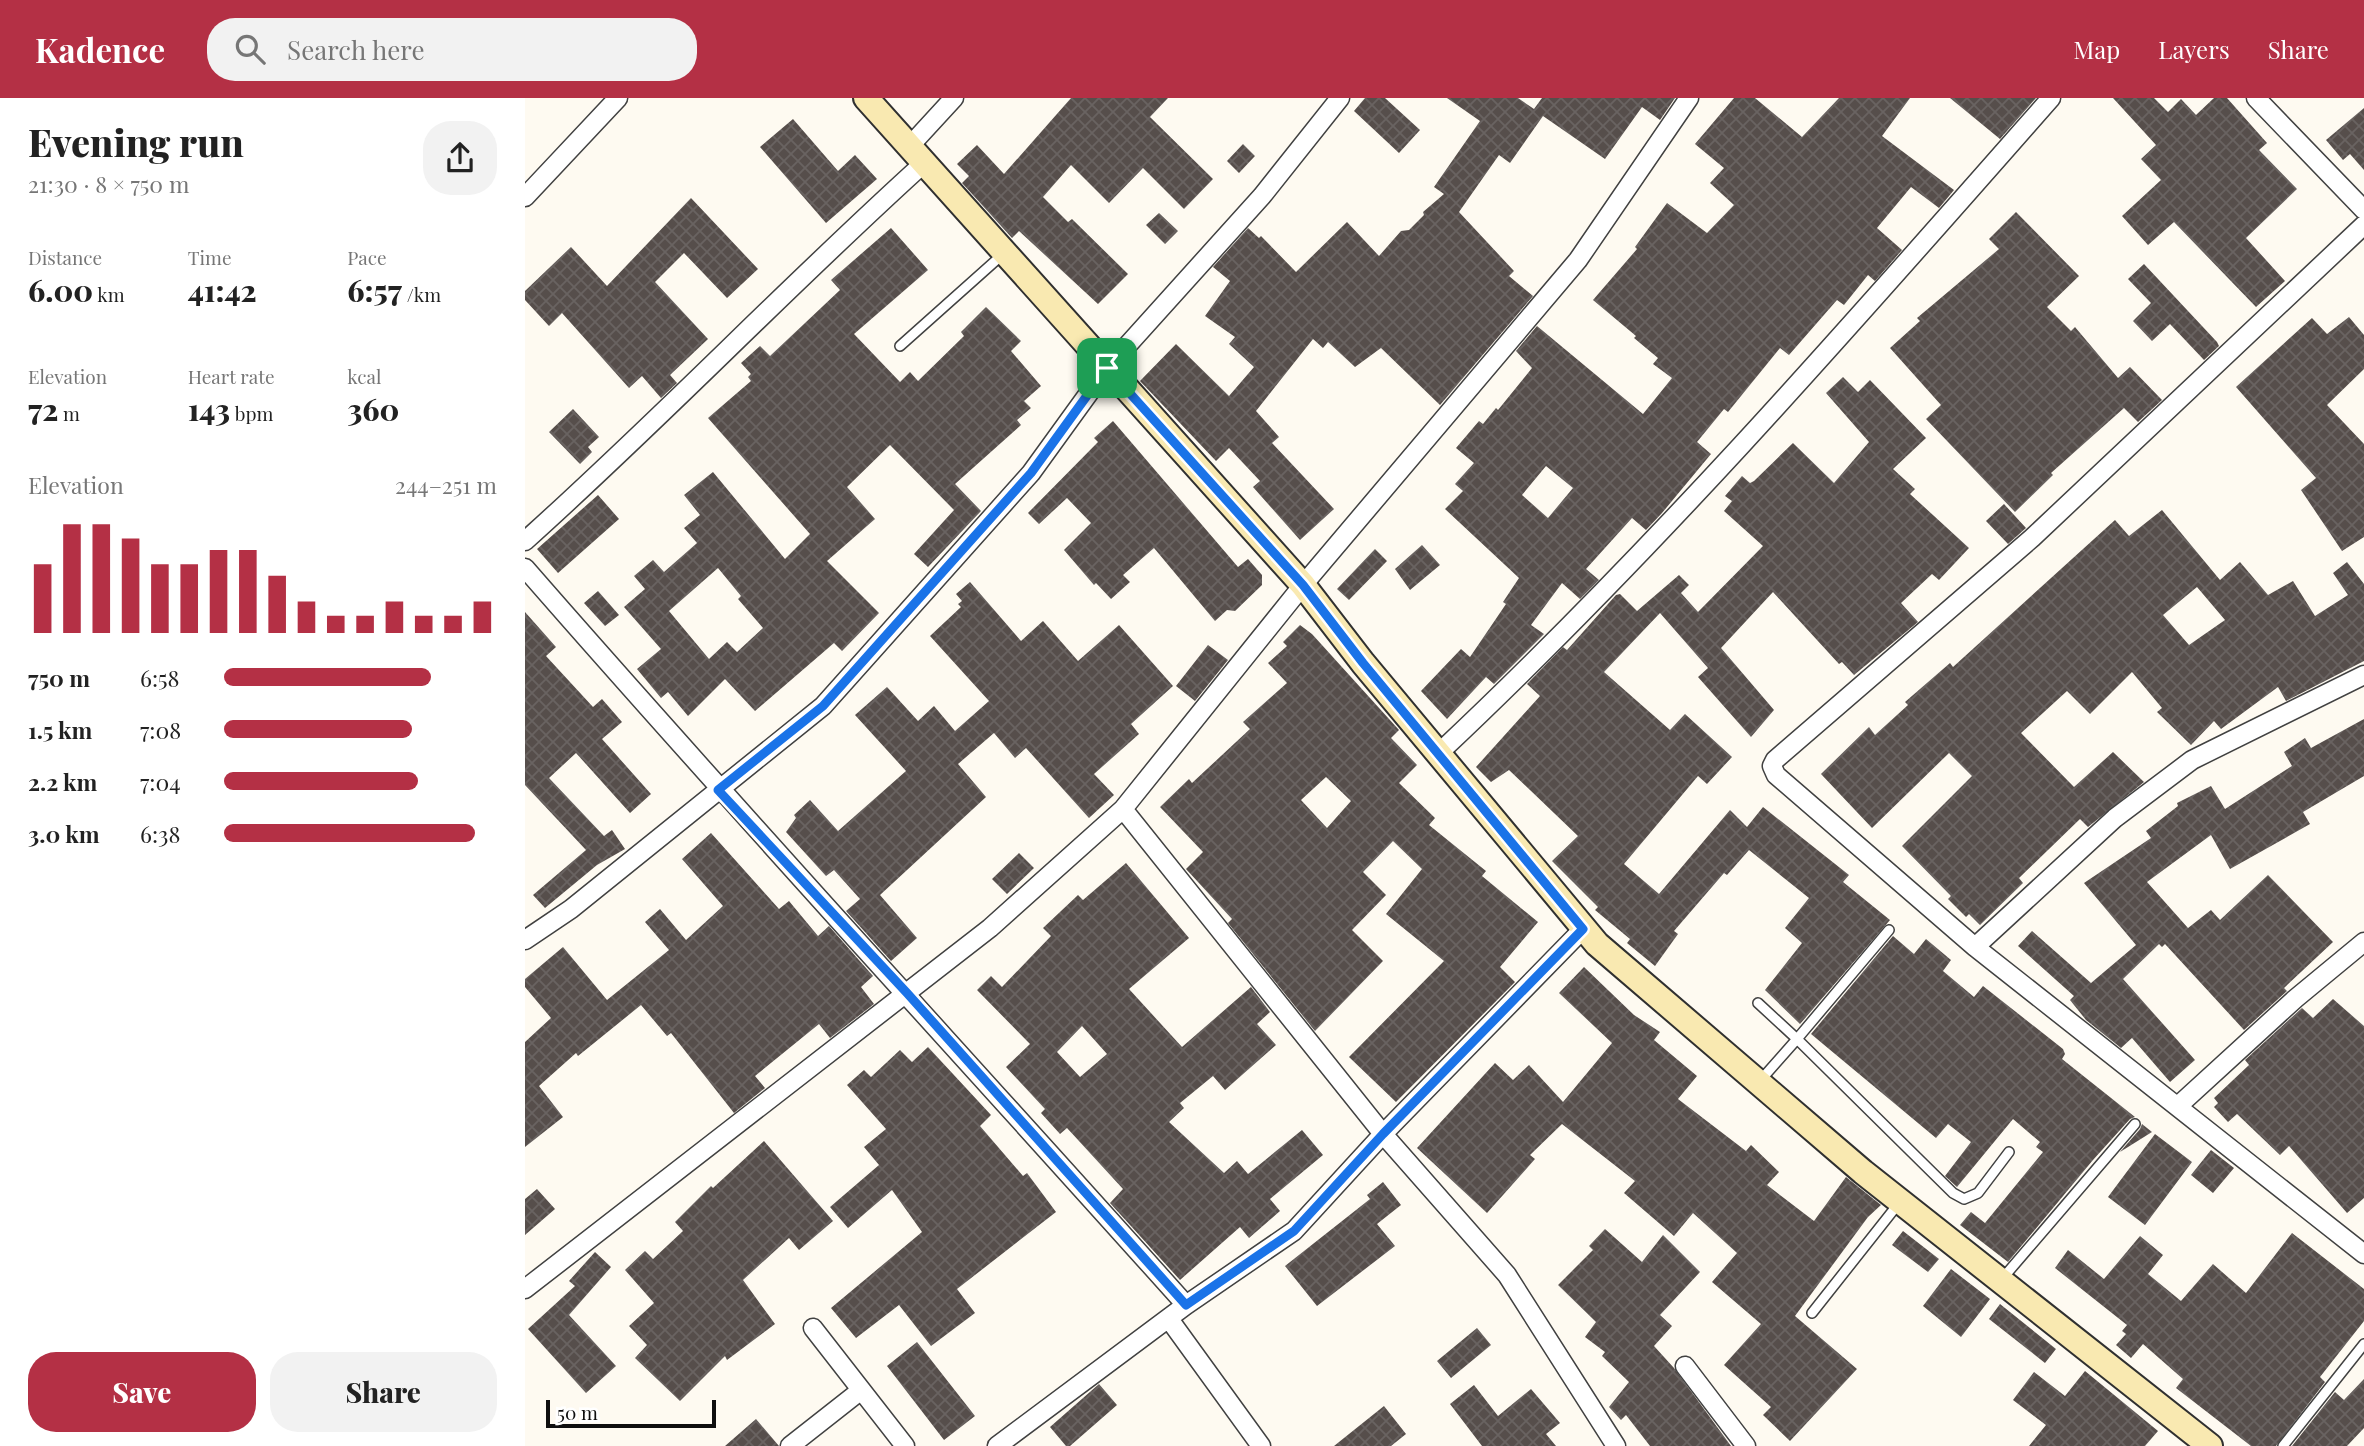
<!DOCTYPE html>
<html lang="en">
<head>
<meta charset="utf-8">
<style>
	body { margin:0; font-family:"Playfair Display",serif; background:#f2f2f2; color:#222; height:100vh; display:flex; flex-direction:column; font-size:26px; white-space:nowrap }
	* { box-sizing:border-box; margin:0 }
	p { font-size:23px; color:#767676 }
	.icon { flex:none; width:38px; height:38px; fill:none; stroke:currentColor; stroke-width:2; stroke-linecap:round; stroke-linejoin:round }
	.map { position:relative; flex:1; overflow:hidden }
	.side { display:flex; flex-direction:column; background:#fff; width:525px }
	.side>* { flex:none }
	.scale { position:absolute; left:21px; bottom:18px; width:170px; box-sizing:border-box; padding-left:7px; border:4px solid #0e0e0e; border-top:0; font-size:19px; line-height:24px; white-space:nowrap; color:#0e0e0e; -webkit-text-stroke:5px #fff; paint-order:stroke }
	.pin { position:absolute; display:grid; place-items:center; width:60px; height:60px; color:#fff; margin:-30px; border-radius:14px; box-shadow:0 4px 10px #0006 }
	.round { display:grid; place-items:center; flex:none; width:74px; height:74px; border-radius:28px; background:#f2f2f2 }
	.headline { display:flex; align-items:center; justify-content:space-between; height:119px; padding:0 28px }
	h1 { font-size:38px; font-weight:800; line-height:52px }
	.stats { display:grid; grid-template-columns:repeat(3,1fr); gap:10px; height:119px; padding:7px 28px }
	.stats div { display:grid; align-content:center }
	.stats b { font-size:30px; font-weight:800 }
	.stats small { font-size:19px; font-weight:400 }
	.stats p { font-size:19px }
	.chart { height:196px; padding:14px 28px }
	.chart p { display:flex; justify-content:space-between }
	.chart svg { width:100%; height:126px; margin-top:7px; stroke:#b43045; stroke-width:6 }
	.button { display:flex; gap:14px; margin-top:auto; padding:14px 28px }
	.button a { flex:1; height:80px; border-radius:28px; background:#b43045; color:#fff; font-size:28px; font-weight:800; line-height:80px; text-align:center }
	.button a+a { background:#f2f2f2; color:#222 }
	ul { padding:0 28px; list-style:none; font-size:23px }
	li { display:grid; grid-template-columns:112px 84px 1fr; align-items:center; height:52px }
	li i { height:18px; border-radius:9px; background:#b43045 }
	header { display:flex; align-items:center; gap:42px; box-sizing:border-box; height:98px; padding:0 35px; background:#b43045; color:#fff }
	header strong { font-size:33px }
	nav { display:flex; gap:38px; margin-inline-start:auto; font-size:24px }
	.search { width:490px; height:63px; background:#f2f2f2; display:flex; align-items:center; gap:18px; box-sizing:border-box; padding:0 24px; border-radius:28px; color:#767676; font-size:26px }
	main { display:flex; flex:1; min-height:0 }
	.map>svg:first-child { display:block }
	.building { fill:url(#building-cross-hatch); fill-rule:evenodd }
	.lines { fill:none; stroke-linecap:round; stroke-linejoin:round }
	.lane-casing { stroke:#414141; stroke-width:12 }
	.street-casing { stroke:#414141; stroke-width:21 }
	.secondary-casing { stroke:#303030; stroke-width:28 }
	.lane { stroke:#fff; stroke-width:9 }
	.street { stroke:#fff; stroke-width:18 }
	.secondary { stroke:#f9e9b1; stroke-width:24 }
	.route-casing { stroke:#fff; stroke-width:14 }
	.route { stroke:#1a73e8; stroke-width:9 }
</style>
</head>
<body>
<header>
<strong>Kadence</strong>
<div class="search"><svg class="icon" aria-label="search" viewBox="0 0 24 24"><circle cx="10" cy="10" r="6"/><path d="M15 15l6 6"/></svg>Search here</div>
<nav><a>Map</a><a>Layers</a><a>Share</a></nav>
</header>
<main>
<section class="side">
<div class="headline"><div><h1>Evening run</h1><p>21:30 · 8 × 750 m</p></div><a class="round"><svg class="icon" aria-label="share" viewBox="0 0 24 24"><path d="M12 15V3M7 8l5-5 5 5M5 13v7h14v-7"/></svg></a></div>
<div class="stats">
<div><p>Distance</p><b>6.00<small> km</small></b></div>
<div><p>Time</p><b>41:42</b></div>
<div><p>Pace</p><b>6:57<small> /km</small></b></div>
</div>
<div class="stats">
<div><p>Elevation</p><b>72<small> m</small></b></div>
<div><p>Heart rate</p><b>143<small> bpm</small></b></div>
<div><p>kcal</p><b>360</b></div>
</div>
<div class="chart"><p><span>Elevation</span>244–251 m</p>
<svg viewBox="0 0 160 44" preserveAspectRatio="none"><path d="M5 44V20M15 44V6M25 44V6M35 44V11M45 44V20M55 44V20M65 44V15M75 44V15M85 44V24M95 44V33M105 44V38M115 44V38M125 44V33M135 44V38M145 44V38M155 44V33"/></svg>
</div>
<ul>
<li><b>750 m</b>6:58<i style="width:76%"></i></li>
<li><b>1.5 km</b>7:08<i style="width:69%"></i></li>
<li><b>2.2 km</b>7:04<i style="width:71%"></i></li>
<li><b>3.0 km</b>6:38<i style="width:92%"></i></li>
</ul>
<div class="button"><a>Save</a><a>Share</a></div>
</section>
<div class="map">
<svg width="1839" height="1348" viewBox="0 0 1839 1348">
	<defs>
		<pattern id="building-cross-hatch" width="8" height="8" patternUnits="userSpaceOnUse" patternTransform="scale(1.75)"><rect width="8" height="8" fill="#564e4b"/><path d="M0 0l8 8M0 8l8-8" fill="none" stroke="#696361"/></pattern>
	</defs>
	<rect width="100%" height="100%" fill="#fefaf1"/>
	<path class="building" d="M 546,0 L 643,0 L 625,19 L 688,81 L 659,111 L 618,70 L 584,105 L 546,67 L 518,99 L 543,124 L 547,121 L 603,176 L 573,206 L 494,133 L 487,140 L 437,85 L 444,78 L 432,66 L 452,47 L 479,76 Z
		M 840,0 L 860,0 L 895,32 L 874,55 L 829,13 Z
		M 922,0 L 993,0 L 1009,11 L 1017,0 L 1150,0 L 1135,22 L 1117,9 L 1080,61 L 1018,18 L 985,65 L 974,57 L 934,114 L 989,173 L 984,178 L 1008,198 L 915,307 L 856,250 L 830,269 L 803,244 L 798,250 L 788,241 L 731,313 L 754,339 L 747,345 L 809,411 L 775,442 L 728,389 L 735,383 L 704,350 L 691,363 L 615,283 L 651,246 L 704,298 L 729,269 L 704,246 L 710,239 L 680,218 L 705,183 L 688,169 L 723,130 L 734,140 L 736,138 L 771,174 L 822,124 L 854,158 L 876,133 L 884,132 L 899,117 L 898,114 L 919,96 L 909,89 L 955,23 Z
		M 1209,0 L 1230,0 L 1277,39 L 1314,0 L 1385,0 L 1357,38 L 1429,92 L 1414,110 L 1386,89 L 1352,130 L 1377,152 L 1350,183 L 1343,177 L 1319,207 L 1312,202 L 1264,257 L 1255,250 L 1203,314 L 1199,311 L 1172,344 L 1186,356 L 1137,415 L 1121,432 L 1107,420 L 1061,471 L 1074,482 L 1055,501 L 1037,485 L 1006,527 L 1019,536 L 969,586 L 961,579 L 922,621 L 896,593 L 936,551 L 945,559 L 981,506 L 978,504 L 994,480 L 920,411 L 938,393 L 930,386 L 949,365 L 931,350 L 954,323 L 958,326 L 971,310 L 973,312 L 1007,270 L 991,253 L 1012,228 L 1118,316 L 1147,280 L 1128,266 L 1133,260 L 1109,240 L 1111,238 L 1068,202 L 1112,151 L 1110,149 L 1142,105 L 1182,135 L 1209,107 L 1185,85 L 1199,70 L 1170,46 ZM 1021,368 L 1048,390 L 1023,420 L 997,397 Z
		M 1425,0 L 1511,0 L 1475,41 Z
		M 1588,0 L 1629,0 L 1643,14 L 1656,1 L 1671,17 L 1689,0 L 1702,0 L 1742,45 L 1734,52 L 1772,91 L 1721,140 L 1760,183 L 1731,209 L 1649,124 L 1623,147 L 1597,118 L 1636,82 L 1616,61 L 1631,47 Z
		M 1839,10 L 1839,72 L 1825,56 L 1818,62 L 1801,42 Z
		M 268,21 L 313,73 L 330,57 L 352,81 L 301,125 L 235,49 Z
		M 718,46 L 730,58 L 714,75 L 702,63 Z
		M 166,100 L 233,171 L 202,200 L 159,155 L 130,184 L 183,241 L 145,277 L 152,285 L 136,300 L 117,278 L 104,290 L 37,215 L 24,228 L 0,202 L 0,193 L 46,149 L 82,188 Z
		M 1491,114 L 1554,178 L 1522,209 L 1546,233 L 1550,229 L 1593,280 L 1605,269 L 1637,302 L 1613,324 L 1599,310 L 1526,375 L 1528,377 L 1490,414 L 1401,321 L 1416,307 L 1365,250 L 1395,223 L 1392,220 L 1474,151 L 1464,141 Z
		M 634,115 L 653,133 L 640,146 L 621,127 Z
		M 366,130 L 403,172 L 329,236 L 375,284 L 385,274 L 393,283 L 439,238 L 436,234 L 461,209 L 496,243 L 486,253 L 516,288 L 499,303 L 506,310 L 492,322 L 496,327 L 430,386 L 456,413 L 403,469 L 389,456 L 429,412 L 365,347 L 322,389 L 350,421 L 302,463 L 354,515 L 317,553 L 309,545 L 230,613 L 200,581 L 163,618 L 143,594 L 136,600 L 112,571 L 136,551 L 99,509 L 120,491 L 109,478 L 128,462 L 139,474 L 172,445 L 159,430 L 175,417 L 159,397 L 188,374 L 260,461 L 285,436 L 183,320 L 226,283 L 223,279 L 226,276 L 216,265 L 235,248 L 245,258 L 315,192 L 306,182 ZM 193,470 L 216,498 L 213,501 L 238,530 L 212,554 L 202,544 L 184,561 L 144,513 Z
		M 1619,166 L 1692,244 L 1694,248 L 1679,262 L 1645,226 L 1627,243 L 1608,223 L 1626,205 L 1603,181 Z
		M 1824,219 L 1839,237 L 1839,271 L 1802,307 L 1839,346 L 1839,439 L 1817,453 L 1776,392 L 1791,380 L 1711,289 L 1787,220 L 1802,236 Z
		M 1318,279 L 1333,294 L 1345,282 L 1401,340 L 1368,371 L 1390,391 L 1385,396 L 1444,450 L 1414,482 L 1407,476 L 1376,505 L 1393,524 L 1329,577 L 1317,564 L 1314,566 L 1248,494 L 1196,550 L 1249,612 L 1226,639 L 1173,579 L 1183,570 L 1135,515 L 1079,574 L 1145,632 L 1160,616 L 1207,659 L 1182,686 L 1173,678 L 1099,766 L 1134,796 L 1205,712 L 1222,729 L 1238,709 L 1324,777 L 1318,784 L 1365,822 L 1275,926 L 1240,892 L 1277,845 L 1260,830 L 1284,800 L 1224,752 L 1202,777 L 1199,775 L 1149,833 L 1153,836 L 1130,868 L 1102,845 L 1105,841 L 1070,812 L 1073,809 L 1027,763 L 1053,738 L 984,672 L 966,684 L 951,669 L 1015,598 L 1002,586 L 1038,549 L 1042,552 L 1091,497 L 1095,496 L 1112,513 L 1154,477 L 1164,487 L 1156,495 L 1173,514 L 1238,448 L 1199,413 L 1207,403 L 1200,398 L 1217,378 L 1225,385 L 1229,383 L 1268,345 L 1309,385 L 1344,344 L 1301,295 Z
		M 48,311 L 74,339 L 63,349 L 67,354 L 55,366 L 24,334 Z
		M 588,323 L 713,469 L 723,461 L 737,477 L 737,487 L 710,513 L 702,512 L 690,523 L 629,450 L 598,477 L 605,484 L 586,501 L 571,485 L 569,487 L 539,452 L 566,425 L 542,400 L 514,426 L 503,415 L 573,344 L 569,340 Z
		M 73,397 L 94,421 L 33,475 L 12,451 Z
		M 1479,406 L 1501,430 L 1483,446 L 1461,423 Z
		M 1637,412 L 1695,482 L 1715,464 L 1743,497 L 1768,483 L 1790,518 L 1823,497 L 1808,475 L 1822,464 L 1839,486 L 1839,563 L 1761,603 L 1753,589 L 1696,631 L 1689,623 L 1666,647 L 1632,614 L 1637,610 L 1607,574 L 1565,616 L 1542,593 L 1496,635 L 1549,689 L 1588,654 L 1619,684 L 1563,729 L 1555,721 L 1494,780 L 1498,785 L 1455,827 L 1444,816 L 1441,819 L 1423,801 L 1426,798 L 1377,748 L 1447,678 L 1424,655 L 1347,730 L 1296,676 L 1344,629 L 1350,637 L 1383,607 L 1380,604 L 1425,565 L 1428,569 L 1590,422 L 1604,438 ZM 1672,489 L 1700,522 L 1664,547 L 1638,517 Z
		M 897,447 L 915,467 L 885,492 L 870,471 Z
		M 850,451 L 862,463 L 824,502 L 812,491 Z
		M 445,484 L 496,543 L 518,523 L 553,563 L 594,527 L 648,588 L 606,626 L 614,636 L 569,676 L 589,697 L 564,720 L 501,650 L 490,660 L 469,635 L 433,666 L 461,699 L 355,797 L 392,840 L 366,863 L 321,813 L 335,801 L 309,772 L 301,778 L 261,734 L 271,720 L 269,717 L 285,702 L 313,733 L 381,673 L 330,617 L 362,589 L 393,623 L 409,608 L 430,633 L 464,603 L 405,538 L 436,509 L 433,506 L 437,503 L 431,496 Z
		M 73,493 L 94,517 L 80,528 L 59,505 Z
		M 0,514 L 31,549 L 21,558 L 68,609 L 77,601 L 97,624 L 77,641 L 126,696 L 105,715 L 51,655 L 24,680 L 79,738 L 87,732 L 100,751 L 72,767 L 20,810 L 8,797 L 61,752 L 0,687 Z
		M 775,527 L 787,536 L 874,632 L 866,640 L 892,667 L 874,685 L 910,720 L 904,727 L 961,773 L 957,778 L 1013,824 L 975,869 L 990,884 L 871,1004 L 824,959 L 919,863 L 861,816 L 897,771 L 868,743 L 838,774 L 861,797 L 827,832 L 858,863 L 790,933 L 703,825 L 707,821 L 661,771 L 678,754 L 635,709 L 664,681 L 667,685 L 725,631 L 718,624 L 762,585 L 743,565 L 762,548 L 758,544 ZM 801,679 L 826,703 L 802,730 L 776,702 Z
		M 683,547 L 703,562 L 670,603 L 651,588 Z
		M 1839,621 L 1839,678 L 1778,714 L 1785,726 L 1705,771 L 1686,737 L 1622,784 L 1663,830 L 1686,812 L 1695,822 L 1743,777 L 1808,844 L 1759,890 L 1762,893 L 1719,932 L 1640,846 L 1637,849 L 1634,846 L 1598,881 L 1670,962 L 1645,984 L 1607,940 L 1596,950 L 1561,922 L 1545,902 L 1549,898 L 1493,848 L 1507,833 L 1566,885 L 1611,847 L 1559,785 L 1626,740 L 1621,733 L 1653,708 L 1652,705 L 1686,688 L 1700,711 L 1767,668 L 1759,654 L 1780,640 L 1786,650 Z
		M 186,735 L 254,811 L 264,803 L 293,838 L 304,828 L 348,878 L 336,889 L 349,906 L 305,940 L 294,926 L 230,978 L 240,990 L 209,1015 L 146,935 L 142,938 L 116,907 L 53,958 L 51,955 L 14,988 L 38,1019 L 0,1049 L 0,944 L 26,920 L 0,889 L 0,881 L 38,849 L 82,902 L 144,852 L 120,824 L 135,811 L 161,842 L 198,808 L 157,761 Z
		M 494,755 L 509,770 L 482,796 L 467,781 Z
		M 601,765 L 664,840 L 604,891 L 657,949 L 726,889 L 745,914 L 732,926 L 751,947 L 700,992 L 688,978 L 655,1005 L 659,1010 L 644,1024 L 699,1075 L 712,1063 L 723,1076 L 777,1032 L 798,1057 L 745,1101 L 755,1113 L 724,1140 L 715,1129 L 655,1182 L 585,1105 L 598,1091 L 542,1030 L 535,1036 L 516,1015 L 520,1011 L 481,969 L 505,946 L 452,892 L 466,878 L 477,889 L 526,838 L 518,830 L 553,797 L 558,802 ZM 557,928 L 582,956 L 555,979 L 532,954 Z
		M 1368,838 L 1389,856 L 1401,841 L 1426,862 L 1418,873 L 1449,899 L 1458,888 L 1538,951 L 1540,956 L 1537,961 L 1610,1019 L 1605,1021 L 1568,1062 L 1483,1164 L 1435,1127 L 1446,1114 L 1460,1125 L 1518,1054 L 1511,1049 L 1515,1044 L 1488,1021 L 1432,1089 L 1420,1078 L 1446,1044 L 1423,1026 L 1411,1040 L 1286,936 Z
		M 1059,869 L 1109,917 L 1135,934 L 1129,942 L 1172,978 L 1153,1001 L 1221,1053 L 1226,1047 L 1254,1074 L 1242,1087 L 1289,1123 L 1321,1079 L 1356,1107 L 1343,1119 L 1270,1218 L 1332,1271 L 1265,1343 L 1238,1317 L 1246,1309 L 1199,1267 L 1236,1226 L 1187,1184 L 1212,1155 L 1168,1115 L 1149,1138 L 1099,1095 L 1110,1083 L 1037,1026 L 1005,1057 L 1010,1061 L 962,1115 L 892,1050 L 970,965 L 988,982 L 1004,967 L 1038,1004 L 1087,945 L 1034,895 Z
		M 1808,901 L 1839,928 L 1839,1100 L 1822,1115 L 1764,1048 L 1755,1057 L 1712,1016 L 1703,1024 L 1689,1009 L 1693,1005 L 1689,1000 L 1724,967 L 1720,962 L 1777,910 L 1788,920 Z
		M 403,949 L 466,1017 L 455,1028 L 498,1078 L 502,1075 L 531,1114 L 432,1191 L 450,1215 L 406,1248 L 374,1207 L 331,1240 L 306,1210 L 397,1134 L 367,1092 L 323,1130 L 305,1109 L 354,1067 L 339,1049 L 361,1031 L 322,987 L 339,972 L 346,979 L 375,952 L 387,964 Z
		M 1617,1026 L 1627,1034 L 1595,1054 L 1615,1031 Z
		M 1630,1036 L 1667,1064 L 1620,1127 L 1583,1099 Z
		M 239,1043 L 308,1123 L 274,1152 L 264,1140 L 218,1182 L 250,1226 L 202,1262 L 200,1258 L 155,1303 L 110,1260 L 122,1247 L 104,1228 L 129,1205 L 100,1172 L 120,1153 L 128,1161 L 158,1133 L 150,1124 L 186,1088 L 188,1090 Z
		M 1686,1052 L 1709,1070 L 1688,1095 L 1666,1077 Z
		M 858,1084 L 876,1107 L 852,1126 L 870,1148 L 792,1208 L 760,1168 L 845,1101 L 842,1097 Z
		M 12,1091 L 30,1111 L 0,1137 L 0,1101 Z
		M 1080,1131 L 1117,1164 L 1138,1137 L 1175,1174 L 1135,1217 L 1147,1228 L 1129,1248 L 1149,1270 L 1206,1348 L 1125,1348 L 1101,1317 L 1096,1322 L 1084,1309 L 1104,1284 L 1077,1258 L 1080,1254 L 1060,1239 L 1071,1224 L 1033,1187 L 1068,1152 L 1064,1148 Z
		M 1378,1133 L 1414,1161 L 1403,1174 L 1367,1147 Z
		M 1767,1135 L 1839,1191 L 1839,1223 L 1795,1279 L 1800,1284 L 1751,1348 L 1726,1348 L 1651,1290 L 1658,1281 L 1618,1246 L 1606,1260 L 1591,1247 L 1601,1236 L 1597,1233 L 1602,1227 L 1530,1170 L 1543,1152 L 1579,1181 L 1615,1138 L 1638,1157 L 1623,1176 L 1656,1203 L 1688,1166 L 1721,1195 Z
		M 70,1154 L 86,1169 L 44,1217 L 91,1268 L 61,1295 L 3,1231 L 50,1188 L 44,1183 Z
		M 1426,1171 L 1465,1201 L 1436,1239 L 1398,1208 Z
		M 1475,1206 L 1531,1251 L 1520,1265 L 1464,1221 Z
		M 952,1230 L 966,1247 L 926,1280 L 912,1263 Z
		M 392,1244 L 450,1318 L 419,1342 L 362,1268 Z
		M 1560,1273 L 1633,1333 L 1620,1348 L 1504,1348 L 1521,1327 L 1488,1302 L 1509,1274 L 1540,1298 Z
		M 1839,1281 L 1839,1330 L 1822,1348 L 1767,1348 L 1810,1294 L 1819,1302 Z
		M 574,1286 L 592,1307 L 545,1348 L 541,1348 L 525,1329 Z
		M 949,1287 L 973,1318 L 1006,1291 L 1035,1325 L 1021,1336 L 1031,1348 L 957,1348 L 925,1306 Z
		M 859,1308 L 881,1336 L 866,1348 L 809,1348 Z
		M 231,1321 L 254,1348 L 200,1348 Z"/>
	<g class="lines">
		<g class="lane-casing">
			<path id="lane" d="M 375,248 L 477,157
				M 1233,905 L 1272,941 L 1364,832
				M 1234,984 L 1272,941 L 1428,1095 L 1439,1101 L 1453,1095 L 1484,1054
				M 1477,1181 L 1610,1026
				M 1287,1215 L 1374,1105
				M 1758,1348 L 1839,1246"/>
		</g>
		<g class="street-casing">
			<path id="street" d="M 1731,0 L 1839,112
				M 383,50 L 429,0
				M 0,99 L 93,0
				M 1839,127 L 1507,440 L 1250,662 L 1247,668 L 1251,677 L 1450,849 L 1839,1156
				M 0,443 C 136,321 262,189 398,66
				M 0,470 C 217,719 441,961 661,1207
				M 915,654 C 1132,450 1329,224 1526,0
				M 598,711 L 858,1036 L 982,1177 L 1091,1348
				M 0,842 L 46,811 L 298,608 L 506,375 L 582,270 L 737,98 L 815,0
				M 1450,849 L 1590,720 L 1667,662 L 1839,577
				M 1653,1008 L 1770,901 L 1839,844
				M 0,1191 L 465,830 L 598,711 L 778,487 L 1053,162 L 1164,0
				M 644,1221 L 736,1348
				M 288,1230 L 380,1348
				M 1160,1268 L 1221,1348
				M 265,1348 L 335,1293
				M 472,1348 L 661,1207 L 769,1133 L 858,1036 L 1058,831"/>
		</g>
		<g class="secondary-casing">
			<path id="secondary" d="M 341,0 L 778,487 L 838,565 L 1072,846 L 1338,1074 L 1685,1348"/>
		</g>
		<use href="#lane" class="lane"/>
		<use href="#street" class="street"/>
		<use href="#secondary" class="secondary"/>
	</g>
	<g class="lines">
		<g class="route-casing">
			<path id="route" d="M 582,270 L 778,487 L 838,565 L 1058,831 L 858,1036 L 769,1133 L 661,1207 L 382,895 L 193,692 L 298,608 L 506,375 Z"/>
		</g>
		<use href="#route" class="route"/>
	</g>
</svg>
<div class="scale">50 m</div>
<div class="pin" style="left:582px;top:270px;background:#1e9e55"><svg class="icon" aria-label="arrive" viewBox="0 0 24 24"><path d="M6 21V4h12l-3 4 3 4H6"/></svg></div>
</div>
</main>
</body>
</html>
